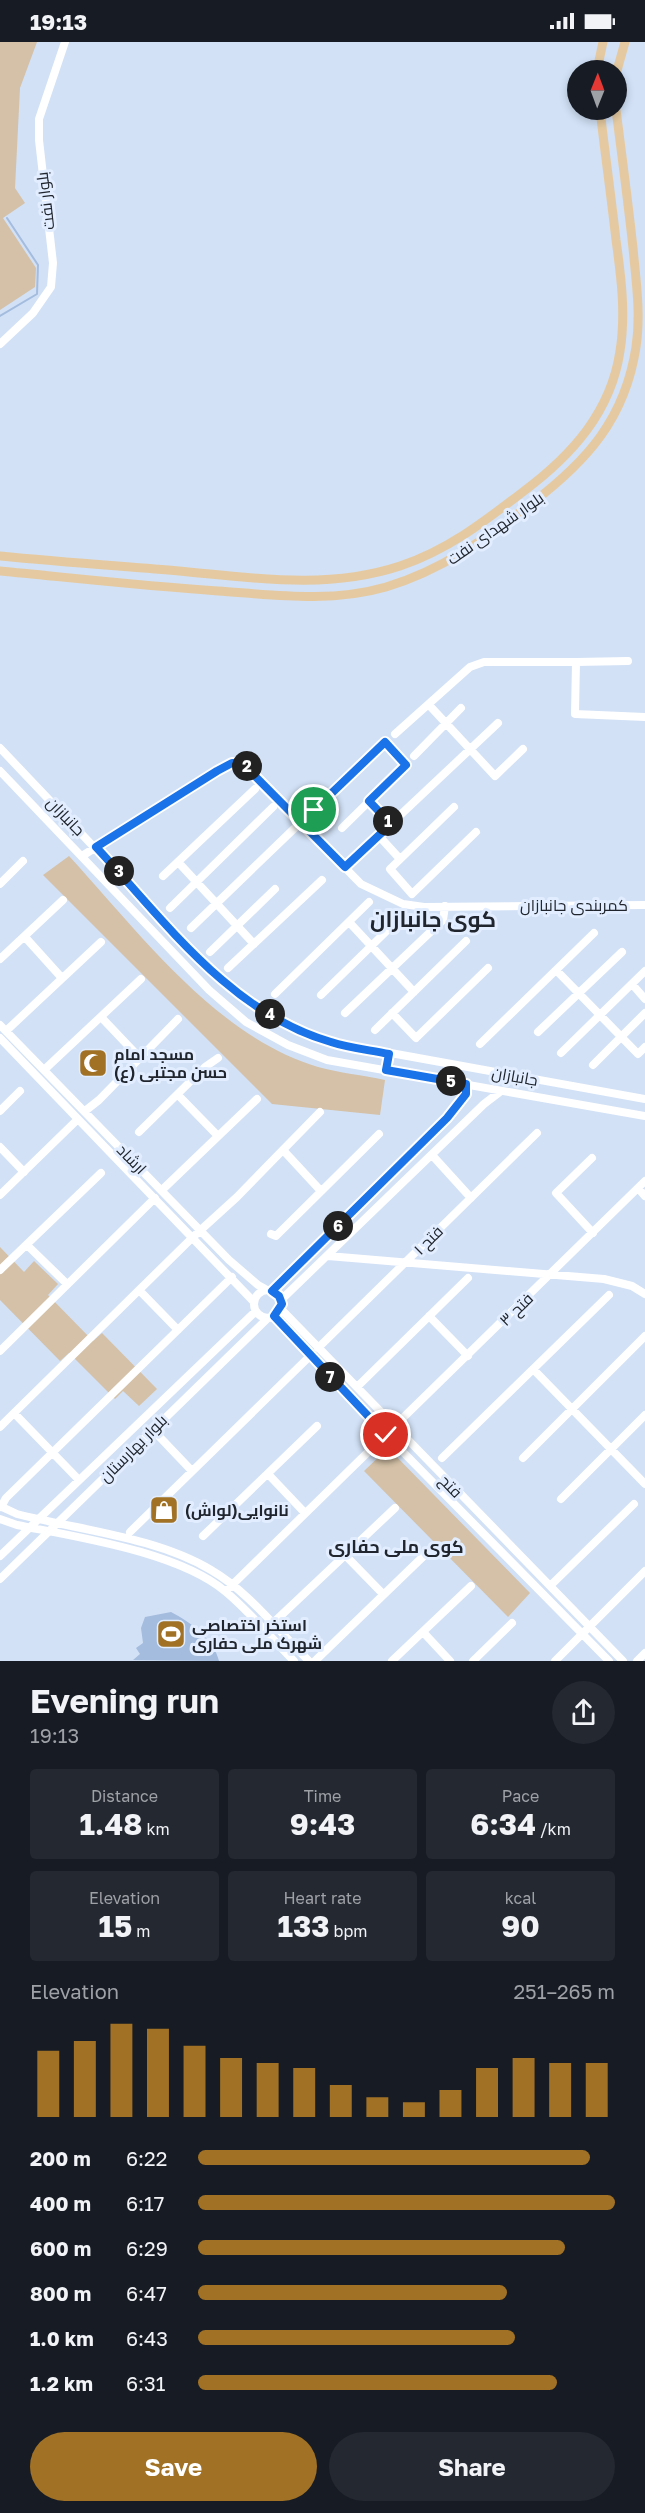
<!DOCTYPE html>
<html lang="en">
<head>
<meta charset="utf-8">
<style>
	body { margin:0; font-family:"Golos Text",Cairo,sans-serif; background:#242831; color:#f1f3f6; height:100vh; display:flex; flex-direction:column; font-size:22px; white-space:nowrap }
	* { box-sizing:border-box; margin:0 }
	p { font-size:20px; color:#9ea1a6 }
	.icon { flex:none; width:33px; height:33px; fill:none; stroke:currentColor; stroke-width:2; stroke-linecap:round; stroke-linejoin:round }
	.map { position:relative; height:1619px; overflow:hidden }
	.side { display:flex; flex-direction:column; background:#171b24; flex:1 }
	.side>* { flex:none }
	.needle { width:39px; rotate:1deg }
	.controls { position:absolute; left:567px; top:18px; display:grid; gap:12px }
	.controls a { display:grid; place-items:center; width:60px; height:60px; border-radius:50%; background:#171b24; box-shadow:0 3px 9px #0003; font-size:30px }
	.pin { position:absolute; display:grid; place-items:center; width:51px; height:51px; color:#fff; margin:-26px; border:3px solid #fff; border-radius:50%; box-shadow:0 2px 6px #0007 }
	.km { position:absolute; width:30px; height:30px; margin:-15px; border-radius:50%; background:#222; color:#fff; font-size:16px; line-height:30px; text-align:center }
	.round { display:grid; place-items:center; flex:none; width:63px; height:63px; border-radius:32px; background:#242831 }
	.summary { display:flex; align-items:center; justify-content:space-between; height:102px; padding:0 30px }
	h1 { font-size:33px; font-weight:700; line-height:45px }
	.stats { display:grid; grid-template-columns:repeat(3,1fr); gap:9px; height:102px; padding:6px 30px }
	.stats div { display:grid; align-content:center; border-radius:6px; background:#242831; text-align:center }
	.stats b { font-size:30px; font-weight:700 }
	.stats small { font-size:16px; font-weight:400 }
	.stats p { font-size:16px }
	.chart { height:168px; padding:12px 30px }
	.chart p { display:flex; justify-content:space-between }
	.chart svg { width:100%; height:108px; margin-top:6px; stroke:#a17225; stroke-width:6 }
	.cta { display:flex; gap:12px; margin-top:auto; padding:12px 30px }
	.cta a { flex:1; height:69px; border-radius:36px; background:#a17225; color:#fff; font-size:24px; font-weight:700; line-height:69px; text-align:center }
	.cta a+a { background:#242831; color:#f1f3f6 }
	ul { padding:0 30px; list-style:none; font-size:20px }
	li { display:grid; grid-template-columns:96px 72px 1fr; align-items:center; height:45px }
	li i { height:15px; border-radius:8px; background:#a17225 }
	.status { display:flex; justify-content:space-between; align-items:center; height:42px; padding:0 30px; background:#171b24; direction:ltr }
	.status svg { height:16px; fill:currentColor }
	.map>svg:first-child { display:block }
	.green { fill:#d4c1a7 }
	.water { fill:#a4bcde }
	.lines { fill:none; stroke-linecap:round; stroke-linejoin:round }
	.stream { stroke:#a4bcde; stroke-width:2 }
	.minor { stroke:#fff; stroke-width:8 }
	.major { stroke:#e5caa1; stroke-width:9 }
	.route-casing { stroke:#fff; stroke-width:12 }
	.route { stroke:#1a73e8; stroke-width:8 }
	.labels { text-anchor:middle; dominant-baseline:central; stroke-width:6; stroke-linejoin:round; paint-order:stroke }
	.street-label { font-size:16px; fill:#21262e; stroke:#e2eeff }
	.poi-label { font-size:16px; font-weight:bold; fill:#21262e; stroke:#e2eeff; text-anchor:start }
	.neighbourhood-label { font-size:18px; font-weight:bold; fill:#21262e; stroke:#e2eeff }
	.district-label { font-size:22px; font-weight:bold; fill:#21262e; stroke:#e2eeff }
</style>
</head>
<body>
<div class="status"><b>19:13</b><svg viewBox="0 0 49 12"><path d="M0 12V9h3v3zM5 12V6h3v6zM10 12V3h3v9zM15 12V0h3v12zM26 1h20v11H26zM47 4h2v5h-2z"/></svg></div>
<div class="map">
<svg width="645" height="1619" viewBox="0 0 645 1619">
	<rect width="100%" height="100%" fill="#d2e1f6"/>
	<path class="green" d="M 0,0 L 37,0 L 20,46 L 15,146 L 25,161 L 3,176 L 36,226 L 35,245 L 0,268 Z
		M 69,814 C 139,890 215,994 318,1025 C 339,1031 363,1033 385,1038 L 380,1073 L 272,1062 L 43,833 Z
		M 0,1205 L 24,1230 L 34,1219 L 58,1242 L 48,1253 L 93,1299 L 102,1291 L 157,1347 L 139,1364 L 123,1349 L 115,1357 L 69,1311 L 60,1319 L 0,1258 Z
		M 388,1406 L 530,1551 L 508,1575 L 364,1429 Z"/>
	<path class="water" d="M 171,1570 C 190,1580 214,1597 219,1619 L 133,1618 L 140,1612 L 136,1606 L 143,1601 L 141,1586 L 145,1575 Z"/>
	<g class="lines">
		<path class="stream" d="M 0,274 L 37,252 L 38,223 L 7,176"/>
		<path class="minor" d="M 0,302 L 33,271 L 51,245 L 53,221 L 39,98 L 39,77 L 65,0
			M 576,620 L 628,619
			M 429,663 L 495,734 L 523,707
			M 395,692 L 470,625 L 484,620 L 576,620 L 575,672 L 645,675
			M 0,706 L 221,939 C 256,965 290,984 330,1000 L 645,1057
			M 414,714 L 461,666
			M 0,729 L 209,948 L 246,980 L 288,1003 L 327,1018 L 645,1074
			M 369,759 L 391,782
			M 454,765 L 390,827 L 412,852 L 476,790
			M 314,768 L 385,700 L 406,723 L 342,786
			M 379,794 L 400,817
			M 82,814 L 217,729 L 232,721 L 243,722 L 361,842 L 403,862 L 424,865 L 645,863
			M 178,820 L 254,902
			M 345,825 L 498,681
			M 163,834 L 255,747
			M 0,842 L 23,819
			M 170,866 L 273,765
			M 349,880 L 414,950
			M 191,886 L 301,780
			M 25,895 L 61,935
			M 210,910 L 275,847
			M 0,917 L 63,858
			M 228,926 L 322,838
			M 556,928 L 638,1012 L 645,1005
			M 632,942 L 645,957
			M 275,952 L 369,860
			M 321,953 L 401,875
			M 345,971 L 443,878 L 445,864
			M 392,971 L 416,996 L 488,926
			M 101,975 L 139,1015
			M 0,983 L 229,1218 L 258,1243 L 267,1248
			M 375,988 L 466,899
			M 6,989 L 101,900
			M 538,990 L 622,910
			M 0,996 L 254,1260
			M 480,1002 L 594,891
			M 561,1011 L 645,929
			M 593,1023 L 645,971
			M 44,1028 L 141,937
			M 179,1054 L 218,1094
			M 0,1069 L 20,1049
			M 85,1069 L 99,1058 L 178,977
			M 139,1090 L 205,1025 L 218,1016
			M 0,1105 L 24,1130
			M 283,1108 L 320,1148
			M 432,1113 L 471,1156
			M 592,1116 L 556,1151 L 593,1191
			M 638,1146 L 645,1154
			M 162,1148 L 257,1057
			M 0,1153 L 78,1077
			M 271,1192 L 276,1194 L 379,1092
			M 27,1203 L 67,1242
			M 328,1214 L 604,1237 L 632,1244 L 645,1252
			M 0,1228 L 101,1131
			M 139,1248 L 178,1288
			M254 1262a14 14 0 1 1 28 0a14 14 0 1 1-28 0Z
			M 272,1249 L 447,1076 L 466,1051 L 466,1042
			M 281,1258 L 484,1062 L 501,1049
			M 281,1267 L 623,1619
			M 274,1274 L 332,1338 L 609,1619
			M 429,1274 L 468,1314
			M 318,1306 L 537,1091
			M 0,1309 L 155,1156
			M 533,1327 L 645,1442
			M 357,1345 L 468,1236
			M 14,1371 L 193,1195 L 237,1155 L 320,1070
			M 0,1385 L 14,1371 L 79,1438
			M 153,1388 L 192,1429
			M 442,1416 L 609,1253
			M 523,1416 L 645,1294
			M 268,1432 L 305,1471
			M 561,1457 L 645,1373
			M 0,1464 L 17,1472 C 79,1488 156,1495 211,1528 C 249,1550 278,1589 309,1619
			M 1,1465 L 6,1456 L 232,1235
			M 0,1477 L 17,1483 C 77,1495 179,1510 226,1550 C 250,1570 271,1596 294,1619
			M 130,1490 L 310,1314
			M 203,1494 L 317,1384
			M 345,1513 L 383,1552
			M 0,1514 L 256,1269
			M 0,1537 L 268,1276
			M 550,1544 L 634,1462
			M 226,1549 L 645,1139
			M 272,1582 L 395,1466
			M 423,1590 L 450,1619
			M 315,1619 L 433,1505
			M 392,1619 L 471,1544
			M 473,1619 L 512,1581
			M 555,1619 L 645,1529
			M 637,1619 L 645,1611"/>
		<path class="major" d="M 597,28 L 603,0
			M 616,32 L 625,0
			M 0,514 C 60,520 119,524 179,529 C 254,536 327,548 400,524 C 448,508 485,479 524,449 C 572,413 611,370 620,309 C 626,272 621,234 616,198 C 611,154 605,111 600,68
			M 0,529 C 73,536 145,544 218,549 C 274,553 331,561 386,545 C 443,528 486,496 532,461 C 587,419 625,377 636,305 C 641,272 636,239 633,206 C 628,160 622,114 616,68"/>
	</g>
	<g class="lines">
		<g class="route-casing">
			<path id="route" d="M 314,768 L 385,700 L 406,723 L 369,759 L 391,782 L 345,825 L 243,722 L 232,721 L 217,729 L 96,805 C 164,878 230,971 331,1000 C 349,1006 370,1008 389,1012 L 386,1028 L 466,1042 L 466,1052 L 447,1076 L 272,1249 L 279,1254 L 282,1262 L 274,1274 L 386,1393"/>
		</g>
		<use href="#route" class="route"/>
	</g>
	<defs>
		<g id="mosque-square" transform="scale(1.5)"><rect x="-9" y="-9" width="18" height="18" rx="4" fill="#a17225" stroke="#e2eeff"/><path d="M3.5-4.9A6 6 0 1 0 3.5 4.9A5 5 0 1 1 3.5-4.9Z" fill="#fff"/></g>
		<g id="shop-square" transform="scale(1.5)"><rect x="-9" y="-9" width="18" height="18" rx="4" fill="#a17225" stroke="#e2eeff"/><path d="M-5-2.5h2.3a2.7 3.5 0 0 1 5.4 0H5L5.5 6h-11ZM-1.5-2.5h3a1.5 2.3 0 0 0-3 0Z" fill="#fff"/></g>
		<g id="stadium-square" transform="scale(1.5)"><rect x="-9" y="-9" width="18" height="18" rx="4" fill="#a17225" stroke="#e2eeff"/><path d="M0-5a6.5 5 0 1 0 0 10a6.5 5 0 1 0 0-10ZM-3.5-1.8h7v3.6h-7Z" fill="#fff"/></g>
	</defs>
	<g fill-rule="evenodd">
		<use href="#mosque-square" x="93" y="1021"/>
		<use href="#shop-square" x="164" y="1468"/>
		<use href="#stadium-square" x="171" y="1592"/>
	</g>
	<g class="labels">
		<g class="street-label">
			<text transform="translate(45 159) rotate(-97)">بلوار نفت</text>
			<text transform="translate(495 486) rotate(-35)">بلوار شهدای نفت</text>
			<text transform="translate(66 774) rotate(46)">جانبازان</text>
			<text x="574" y="863">کمربندی جانبازان</text>
			<text transform="translate(515 1034) rotate(10)">جانبازان</text>
			<text transform="translate(132 1117) rotate(46)">ارشاد</text>
			<text transform="translate(428 1198) rotate(-45)">فتح ۱</text>
			<text transform="translate(516 1267) rotate(-44)">فتح ۳</text>
			<text transform="translate(133 1406) rotate(-45)">بلوار بهارستان</text>
			<text transform="translate(451 1444) rotate(46)">فتح</text>
		</g>
		<g class="poi-label">
			<text x="114" y="1012">مسجد امام<tspan x="114" dy="18">حسن مجتبی (ع)</tspan></text>
			<text x="185" y="1468">نانوایى(لواش)</text>
			<text x="192" y="1583">استخر اختصاصی<tspan x="192" dy="18">شهرک ملی حفاری</tspan></text>
		</g>
		<g class="neighbourhood-label">
			<text x="396" y="1504">کوی ملی حفاری</text>
		</g>
		<g class="district-label">
			<text x="433" y="876">کوی جانبازان</text>
		</g>
	</g>
</svg>
<div class="controls">
<a><svg class="needle" viewBox="-14 -14 28 28"><path d="M0-13l5 13h-10z" fill="#e53935"/><path d="M0 13l5-13h-10z" fill="#9ea1a6"/></svg></a>
</div>
<div class="pin" style="left:314px;top:768px;background:#1e9e55"><svg class="icon" aria-label="arrive" viewBox="0 0 24 24"><path d="M6 21V4h12l-3 4 3 4H6"/></svg></div>
<div class="pin" style="left:386px;top:1393px;background:#d93025"><svg class="icon" aria-label="check" viewBox="0 0 24 24"><path d="M5 12l5 5 9-10"/></svg></div>
<b class="km" style="left:388px;top:779px">1</b>
<b class="km" style="left:247px;top:724px">2</b>
<b class="km" style="left:119px;top:829px">3</b>
<b class="km" style="left:270px;top:972px">4</b>
<b class="km" style="left:451px;top:1039px">5</b>
<b class="km" style="left:338px;top:1184px">6</b>
<b class="km" style="left:330px;top:1335px">7</b>
</div>
<section class="side">
<div class="summary"><div><h1>Evening run</h1><p>19:13</p></div><a class="round"><svg class="icon" aria-label="share" viewBox="0 0 24 24"><path d="M12 15V3M7 8l5-5 5 5M5 13v7h14v-7"/></svg></a></div>
<div class="stats">
<div><p>Distance</p><b>1.48<small> km</small></b></div>
<div><p>Time</p><b>9:43</b></div>
<div><p>Pace</p><b>6:34<small> /km</small></b></div>
</div>
<div class="stats">
<div><p>Elevation</p><b>15<small> m</small></b></div>
<div><p>Heart rate</p><b>133<small> bpm</small></b></div>
<div><p>kcal</p><b>90</b></div>
</div>
<div class="chart"><p><span>Elevation</span>251–265 m</p>
<svg viewBox="0 0 160 44" preserveAspectRatio="none"><path d="M5 44V17M15 44V13M25 44V6M35 44V8M45 44V15M55 44V20M65 44V22M75 44V24M85 44V31M95 44V36M105 44V38M115 44V33M125 44V24M135 44V20M145 44V22M155 44V22"/></svg>
</div>
<ul>
<li><b>200 m</b>6:22<i style="width:94%"></i></li>
<li><b>400 m</b>6:17<i style="width:100%"></i></li>
<li><b>600 m</b>6:29<i style="width:88%"></i></li>
<li><b>800 m</b>6:47<i style="width:74%"></i></li>
<li><b>1.0 km</b>6:43<i style="width:76%"></i></li>
<li><b>1.2 km</b>6:31<i style="width:86%"></i></li>
</ul>
<div class="cta"><a>Save</a><a>Share</a></div>
</section>
</body>
</html>
